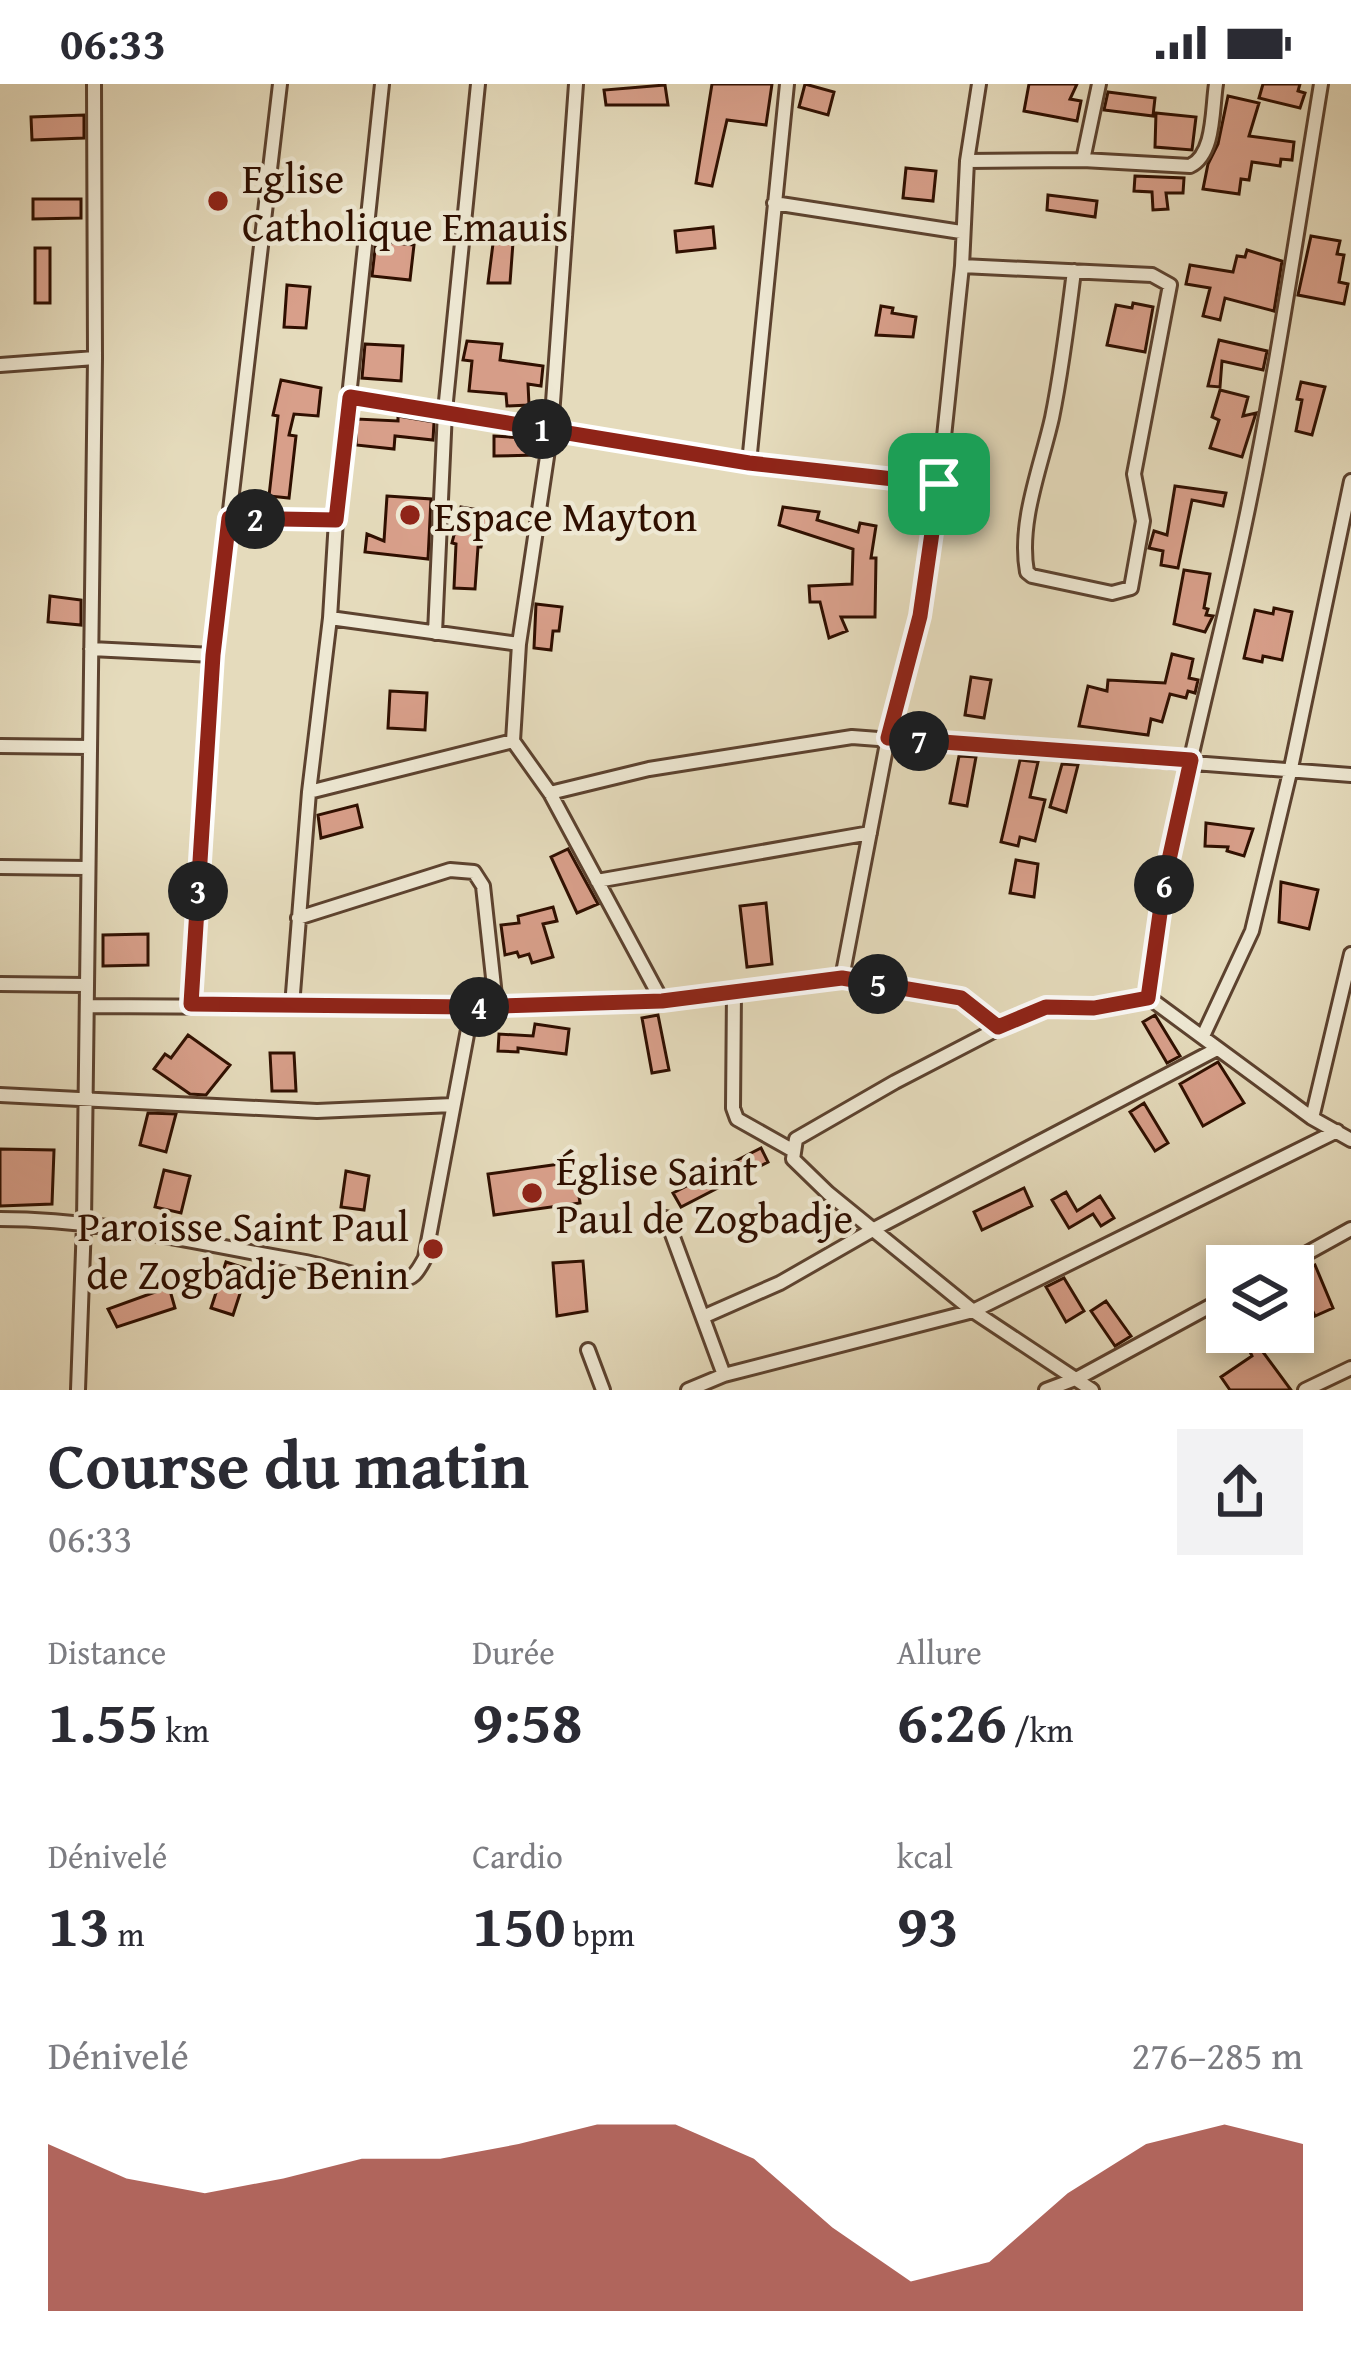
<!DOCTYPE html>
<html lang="fr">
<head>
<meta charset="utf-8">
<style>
	body { margin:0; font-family:"Gentium Book Plus",serif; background:#f2f2f3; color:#2b2b33; height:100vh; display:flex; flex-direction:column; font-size:45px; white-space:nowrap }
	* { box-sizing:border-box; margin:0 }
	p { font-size:39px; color:#7c7c81 }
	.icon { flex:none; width:66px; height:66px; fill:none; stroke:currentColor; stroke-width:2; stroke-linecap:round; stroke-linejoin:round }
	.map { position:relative; height:1306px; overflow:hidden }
	.drawer { display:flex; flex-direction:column; background:#fff; flex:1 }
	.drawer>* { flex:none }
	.controls { position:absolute; left:1206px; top:1161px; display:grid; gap:24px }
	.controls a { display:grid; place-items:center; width:108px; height:108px; border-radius:0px; background:#fff; box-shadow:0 6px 18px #0003; font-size:60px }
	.pin { position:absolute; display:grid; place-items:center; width:102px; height:102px; color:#fff; margin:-51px; border-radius:24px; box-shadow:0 6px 18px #0006 }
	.km { position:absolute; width:60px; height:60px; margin:-30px; border-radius:50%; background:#222; color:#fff; font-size:33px; line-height:60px; text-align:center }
	.round { display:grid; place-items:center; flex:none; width:126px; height:126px; border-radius:0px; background:#f2f2f3 }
	.summary { display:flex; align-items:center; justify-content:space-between; height:204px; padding:0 48px }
	h1 { font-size:66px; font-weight:700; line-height:90px }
	.metrics { display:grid; grid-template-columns:repeat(3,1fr); gap:18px; height:204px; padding:12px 48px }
	.metrics div { display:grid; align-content:center }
	.metrics b { font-size:60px; font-weight:700 }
	.metrics small { font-size:33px; font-weight:400 }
	.metrics p { font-size:33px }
	.chart { height:336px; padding:24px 48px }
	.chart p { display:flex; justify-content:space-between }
	.chart svg { width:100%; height:216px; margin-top:12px; fill:#8f2418; opacity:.7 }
	.status { display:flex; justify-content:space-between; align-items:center; height:84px; padding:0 60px; background:#fff; direction:ltr }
	.status svg { height:33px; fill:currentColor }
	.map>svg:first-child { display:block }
	.building { fill:#d89f8a; stroke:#2f0f00; stroke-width:3 }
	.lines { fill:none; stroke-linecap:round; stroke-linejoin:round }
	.minor-casing { stroke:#5c422f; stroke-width:18 }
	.minor { stroke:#eee8d3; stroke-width:12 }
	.route-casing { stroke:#fff; stroke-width:24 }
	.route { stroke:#8f2418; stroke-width:15 }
	.poi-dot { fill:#8f2418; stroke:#eee8d3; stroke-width:4.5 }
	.labels { text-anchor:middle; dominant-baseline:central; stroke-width:9; stroke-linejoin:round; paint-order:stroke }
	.poi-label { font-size:42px; fill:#2f0f00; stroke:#eee8d3; text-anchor:start }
</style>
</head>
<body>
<div class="status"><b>06:33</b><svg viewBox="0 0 49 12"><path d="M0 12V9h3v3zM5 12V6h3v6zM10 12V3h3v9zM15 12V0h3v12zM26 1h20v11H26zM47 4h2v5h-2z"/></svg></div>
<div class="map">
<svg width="1351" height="1306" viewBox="0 0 1351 1306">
	<rect width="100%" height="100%" fill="#e5dbbc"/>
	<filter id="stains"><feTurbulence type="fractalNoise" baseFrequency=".00167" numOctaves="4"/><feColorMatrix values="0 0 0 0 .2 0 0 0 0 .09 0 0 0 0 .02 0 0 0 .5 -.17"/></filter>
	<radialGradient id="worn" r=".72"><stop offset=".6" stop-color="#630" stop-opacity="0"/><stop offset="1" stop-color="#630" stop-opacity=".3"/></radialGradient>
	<path class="building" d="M 712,0 L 772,0 L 766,41 L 727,36 L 712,102 L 696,99 Z
		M 805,0 L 834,8 L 828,31 L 799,23 Z
		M 1029,0 L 1077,0 L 1070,15 L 1081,17 L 1077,37 L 1024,27 Z
		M 1263,0 L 1300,0 L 1298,7 L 1305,9 L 1300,24 L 1259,14 Z
		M 665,1 L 668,21 L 606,21 L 604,6 Z
		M 1108,8 L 1155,14 L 1153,32 L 1104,26 Z
		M 1228,12 L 1259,19 L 1249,52 L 1294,58 L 1292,76 L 1281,75 L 1280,82 L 1252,78 L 1249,96 L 1241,95 L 1239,110 L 1203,105 L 1208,80 L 1218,60 Z
		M 1156,29 L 1196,33 L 1192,66 L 1155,63 Z
		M 84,31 L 84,54 L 32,56 L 31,33 Z
		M 906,84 L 936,87 L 933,117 L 903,114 Z
		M 1135,92 L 1184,94 L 1183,109 L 1166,109 L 1168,125 L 1153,126 L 1152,108 L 1134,107 Z
		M 1048,111 L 1097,117 L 1095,133 L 1047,126 Z
		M 33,115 L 81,115 L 81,134 L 33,135 Z
		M 713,143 L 715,164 L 677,168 L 675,147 Z
		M 495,144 L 514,145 L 510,199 L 488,199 Z
		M 1311,152 L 1340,157 L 1337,170 L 1344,171 L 1339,198 L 1348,200 L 1344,220 L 1298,211 Z
		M 376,157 L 414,161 L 410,196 L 372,192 Z
		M 35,164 L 50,164 L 50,219 L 35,219 Z
		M 1247,166 L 1282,177 L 1274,227 L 1225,214 L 1220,236 L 1203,232 L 1210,204 L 1186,200 L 1190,181 L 1233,188 L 1237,172 L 1245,173 Z
		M 287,201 L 310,203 L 306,244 L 284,243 Z
		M 1133,219 L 1153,223 L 1145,268 L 1107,261 L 1116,221 L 1132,224 Z
		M 881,222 L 893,224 L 892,229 L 916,233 L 913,253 L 876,251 Z
		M 1219,256 L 1267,267 L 1263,286 L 1222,277 L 1220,303 L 1208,302 Z
		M 467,257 L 502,260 L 500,276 L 543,282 L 541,302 L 528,300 L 529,321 L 507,322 L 506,310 L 469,307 L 472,277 L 463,276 Z
		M 365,260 L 403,262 L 401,297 L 362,294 Z
		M 281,296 L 321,304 L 318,332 L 294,330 L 289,351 L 296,352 L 289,414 L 269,412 L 278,332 L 273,331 Z
		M 1301,298 L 1325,303 L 1312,351 L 1296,347 L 1302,316 L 1297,315 Z
		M 1220,306 L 1248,313 L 1243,332 L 1256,329 L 1242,373 L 1210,364 L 1219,336 L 1212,333 Z
		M 398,332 L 434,338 L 433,356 L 395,352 L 394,365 L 356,361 L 357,335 L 398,337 Z
		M 494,352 L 537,355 L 537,371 L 494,372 Z
		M 1175,402 L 1226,409 L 1223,422 L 1192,416 L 1178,484 L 1161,481 L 1163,467 L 1149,464 L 1154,447 L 1167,451 Z
		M 387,412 L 431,415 L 428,475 L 365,468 L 367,450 L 384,457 Z
		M 461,423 L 490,428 L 481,463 L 478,463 L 475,505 L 454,504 L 456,460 L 452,459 Z
		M 783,423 L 819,428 L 817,436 L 858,448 L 860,439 L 876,442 L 871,474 L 876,474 L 875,533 L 841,533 L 847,547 L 829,554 L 820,518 L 810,518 L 809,502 L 852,500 L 853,465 L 779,441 Z
		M 1184,486 L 1210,490 L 1204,524 L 1208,525 L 1206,531 L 1213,532 L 1205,548 L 1174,540 Z
		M 50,512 L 81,516 L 81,541 L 48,538 Z
		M 536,520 L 562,523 L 559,547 L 553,547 L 551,566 L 534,564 Z
		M 1274,524 L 1292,528 L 1282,576 L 1263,572 L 1262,578 L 1244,574 L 1255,526 L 1273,530 Z
		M 1172,570 L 1193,575 L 1189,594 L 1198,596 L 1195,609 L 1188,607 L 1186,614 L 1170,610 L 1162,638 L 1151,635 L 1148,651 L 1079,642 L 1088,602 L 1107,607 L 1108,596 L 1165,599 Z
		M 971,593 L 991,596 L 984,634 L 965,631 Z
		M 390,607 L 427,609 L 425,646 L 388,644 Z
		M 959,672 L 976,673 L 967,722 L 950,719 Z
		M 1020,676 L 1038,678 L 1030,713 L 1045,716 L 1035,757 L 1020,753 L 1018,762 L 1001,758 Z
		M 1062,680 L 1078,681 L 1066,728 L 1050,723 Z
		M 357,721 L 362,743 L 321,754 L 318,731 Z
		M 1206,739 L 1253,745 L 1244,772 L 1227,767 L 1228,763 L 1205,762 Z
		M 568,765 L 598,820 L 577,829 L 551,773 Z
		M 1016,776 L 1038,780 L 1034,813 L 1010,809 Z
		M 1281,798 L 1318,806 L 1309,845 L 1279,838 Z
		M 766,819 L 772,880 L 747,883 L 740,822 Z
		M 553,823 L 557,837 L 543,840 L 553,873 L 532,879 L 529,870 L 519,873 L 517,868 L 505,871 L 501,841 L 519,839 L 518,832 Z
		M 148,850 L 148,881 L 103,882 L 103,851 Z
		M 658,931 L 669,986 L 652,989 L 642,934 Z
		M 1155,931 L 1180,972 L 1167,979 L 1143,938 Z
		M 535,940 L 569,945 L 566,970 L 518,964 L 518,968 L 498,967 L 499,950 L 533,952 Z
		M 188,951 L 230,981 L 206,1011 L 190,1010 L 154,985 L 165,970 L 171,974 Z
		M 270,969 L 294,969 L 296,1007 L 272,1007 Z
		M 1218,978 L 1244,1019 L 1203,1042 L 1180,1000 Z
		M 1144,1019 L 1168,1059 L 1155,1067 L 1130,1028 Z
		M 148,1029 L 176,1030 L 166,1068 L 140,1061 Z
		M 761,1064 L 768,1078 L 681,1123 L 673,1109 Z
		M 0,1065 L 54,1066 L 52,1120 L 0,1122 Z
		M 574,1078 L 580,1119 L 494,1131 L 488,1090 Z
		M 164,1086 L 190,1092 L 181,1129 L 155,1123 Z
		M 346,1087 L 369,1092 L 364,1126 L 341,1123 Z
		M 1024,1104 L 1032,1122 L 982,1146 L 974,1128 Z
		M 1066,1108 L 1077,1127 L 1100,1112 L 1114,1134 L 1101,1142 L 1093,1130 L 1069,1144 L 1052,1116 Z
		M 583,1177 L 587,1227 L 557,1232 L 553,1179 Z
		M 226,1178 L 248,1185 L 233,1231 L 211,1224 Z
		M 1315,1181 L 1333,1224 L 1315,1232 L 1296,1190 Z
		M 1064,1194 L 1084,1227 L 1066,1238 L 1046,1203 Z
		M 169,1203 L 175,1224 L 117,1243 L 108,1225 Z
		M 1106,1217 L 1131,1252 L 1115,1262 L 1091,1227 Z
		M 1241,1248 L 1292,1248 L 1260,1264 L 1291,1306 L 1230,1306 L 1221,1293 L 1252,1272 Z"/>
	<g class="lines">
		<g class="minor-casing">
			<path id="minor" d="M 576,0 L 551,346 L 519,560 L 513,657 L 550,709 L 662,917
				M 1083,76 L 1099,0
				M 967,77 L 1083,76 L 1190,82 C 1215,70 1212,25 1216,0
				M 774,119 L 961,148
				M 962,182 L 1152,191 L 1170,201 L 1134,390 L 1143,437 L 1131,504 L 1112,509 L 1032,492 L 1027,488 C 1018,438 1041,383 1052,334 C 1062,285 1068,236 1074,187
				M 0,281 L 95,274
				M 350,313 L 749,379 L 939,400
				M 749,379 L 787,0
				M 229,434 L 336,436
				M 330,534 L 519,560
				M 435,549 L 445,327 L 478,0
				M 91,565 L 213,571
				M 0,662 L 90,663
				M 309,708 L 513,657
				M 550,709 L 649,685 L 852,653 L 1351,691
				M 0,783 L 87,784
				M 597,797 L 870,749
				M 298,834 L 450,786 L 474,788 L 483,802 L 496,921
				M 842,894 L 888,654 L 920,532 L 939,400 L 962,182 L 967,77 L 979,0
				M 0,900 L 85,901
				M 734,908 L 733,1024 L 737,1035 L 792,1066
				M 1148,913 C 1164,765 1205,621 1237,476 C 1272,319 1295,159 1321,0
				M 191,920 L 213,571 L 280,0
				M 87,922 L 472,924 L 662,917 L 842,894 L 961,914 L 997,943
				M 292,922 L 309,708 L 330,534 L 336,436 L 382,0
				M 1203,952 L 1252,847 L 1291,684 L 1351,397
				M 0,1011 L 317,1027 L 453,1021
				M 1312,1034 L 1351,870
				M 666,1134 L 724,1291
				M 0,1135 C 103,1135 200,1160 300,1177 C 333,1182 365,1198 400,1196 C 415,1195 418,1186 425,1174 L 472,924
				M 1284,1182 L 1351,1145
				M 705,1232 L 780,1199 L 876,1144 L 1217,965
				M 588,1266 L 603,1306
				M 78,1306 L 84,1139 L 95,274 L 94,0
				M 688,1306 L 724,1291 L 973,1227 L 1337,1047
				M 1046,1306 L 1078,1294 L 1227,1213
				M 1092,1306 L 973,1227 L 828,1109 L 793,1075 L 796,1055 L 895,998 L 1028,929 L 1063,922 L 1094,924 L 1148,913 L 1312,1034 L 1351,1056
				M 1305,1306 L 1351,1284"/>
		</g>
		<use href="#minor" class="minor"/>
	</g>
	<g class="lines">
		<g class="route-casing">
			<path id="route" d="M 350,313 L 749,379 L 939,400 L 920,532 L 888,654 L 1191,676 L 1165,794 L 1148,914 L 1094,924 L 1046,923 L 998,943 L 961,914 L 842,894 L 662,917 L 472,923 L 191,920 L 213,571 L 229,434 L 336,436 Z"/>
		</g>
		<use href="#route" class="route"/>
	</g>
	<g class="poi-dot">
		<circle cx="218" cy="117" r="12"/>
		<circle cx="410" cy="431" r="12"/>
		<circle cx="532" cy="1109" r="12"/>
		<circle cx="433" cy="1165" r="12"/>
	</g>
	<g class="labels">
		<g class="poi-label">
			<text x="242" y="93">Eglise<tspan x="242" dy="48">Catholique Emauis</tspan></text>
			<text x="434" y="431">Espace Mayton</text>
			<text x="556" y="1085">Église Saint<tspan x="556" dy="48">Paul de Zogbadje</tspan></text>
			<text x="409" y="1141" text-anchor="end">Paroisse Saint Paul<tspan x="409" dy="48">de Zogbadje Benin</tspan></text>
		</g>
	</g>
	<rect width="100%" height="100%" filter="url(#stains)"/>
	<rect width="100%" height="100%" fill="url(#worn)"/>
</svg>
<div class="controls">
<a><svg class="icon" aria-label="layers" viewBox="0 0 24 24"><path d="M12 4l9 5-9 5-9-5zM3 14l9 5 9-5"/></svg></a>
</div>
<div class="pin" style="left:939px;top:400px;background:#1e9e55"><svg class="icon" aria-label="arrive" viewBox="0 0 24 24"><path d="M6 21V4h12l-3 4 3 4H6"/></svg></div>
<b class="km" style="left:542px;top:345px">1</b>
<b class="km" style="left:255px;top:435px">2</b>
<b class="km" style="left:198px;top:807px">3</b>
<b class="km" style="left:479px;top:923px">4</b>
<b class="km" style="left:878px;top:900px">5</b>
<b class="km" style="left:1164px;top:801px">6</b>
<b class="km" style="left:919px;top:657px">7</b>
</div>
<section class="drawer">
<div class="summary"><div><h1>Course du matin</h1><p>06:33</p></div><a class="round"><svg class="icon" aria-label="share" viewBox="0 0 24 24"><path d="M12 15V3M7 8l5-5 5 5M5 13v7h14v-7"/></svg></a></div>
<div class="metrics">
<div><p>Distance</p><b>1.55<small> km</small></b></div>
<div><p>Durée</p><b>9:58</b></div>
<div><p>Allure</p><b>6:26<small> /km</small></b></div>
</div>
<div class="metrics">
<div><p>Dénivelé</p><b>13<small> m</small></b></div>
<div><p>Cardio</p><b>150<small> bpm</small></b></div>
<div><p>kcal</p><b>93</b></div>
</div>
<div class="chart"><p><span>Dénivelé</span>276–285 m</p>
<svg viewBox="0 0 160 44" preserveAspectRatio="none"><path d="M0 44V10L10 17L20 20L30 17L40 13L50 13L60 10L70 6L80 6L90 13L100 27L110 38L120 34L130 20L140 10L150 6L160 10V44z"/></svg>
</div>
</section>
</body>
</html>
